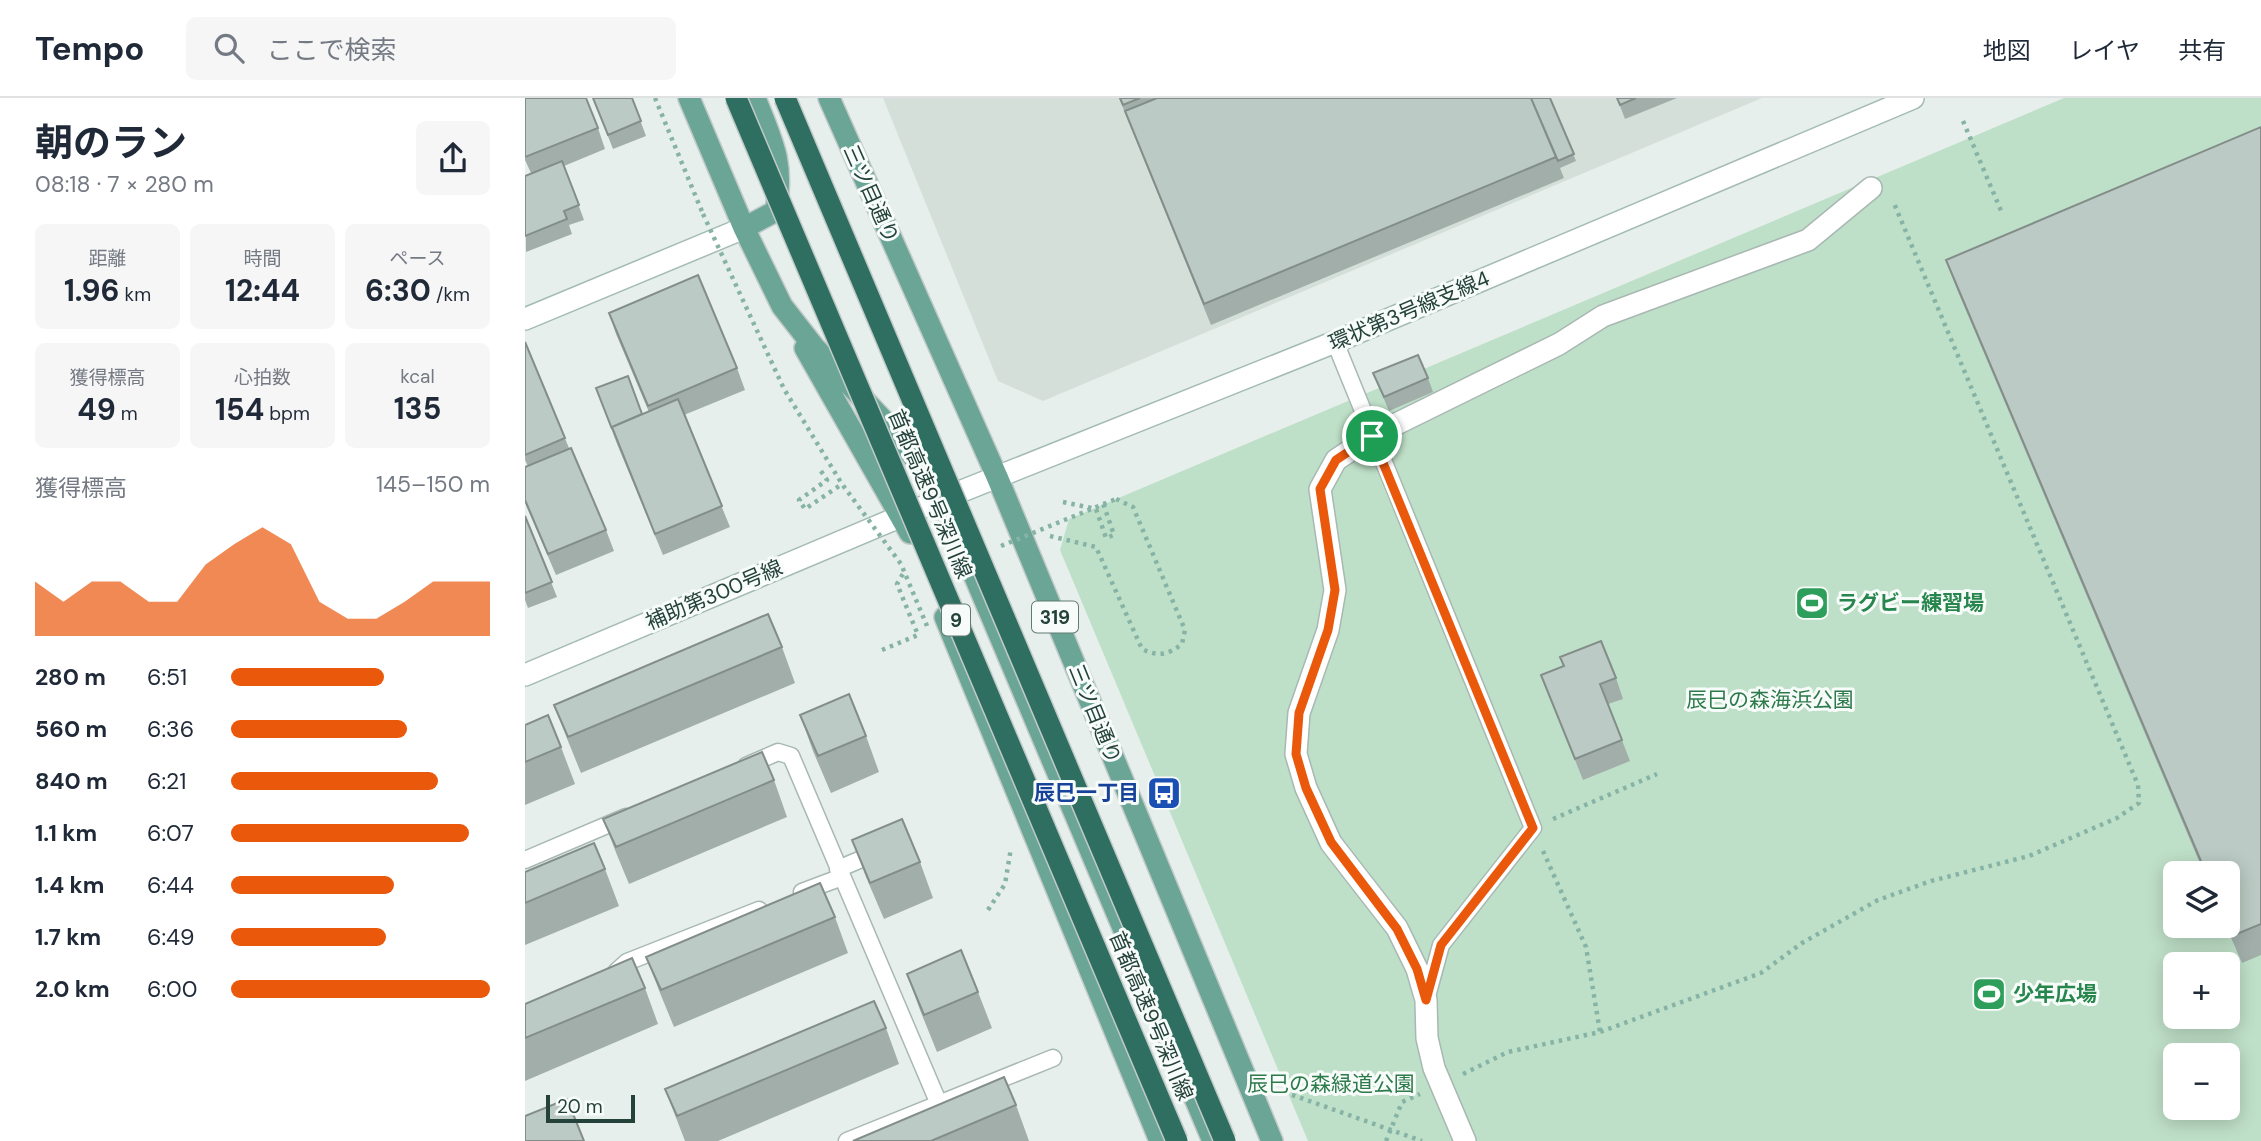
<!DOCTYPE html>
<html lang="ja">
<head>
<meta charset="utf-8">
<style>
	body { margin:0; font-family:"DM Sans","Noto Sans JP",sans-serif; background:#f6f6f7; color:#1f2937; height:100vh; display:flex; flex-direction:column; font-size:26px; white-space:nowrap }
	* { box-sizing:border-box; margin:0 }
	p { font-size:23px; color:#747a83 }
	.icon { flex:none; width:38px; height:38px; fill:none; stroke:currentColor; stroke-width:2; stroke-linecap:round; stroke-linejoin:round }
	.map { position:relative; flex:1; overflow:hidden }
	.sheet { display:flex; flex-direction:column; background:#fff; width:525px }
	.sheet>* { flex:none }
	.buttons { position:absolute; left:1638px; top:763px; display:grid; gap:14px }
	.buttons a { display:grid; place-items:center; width:77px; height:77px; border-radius:10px; background:#fff; box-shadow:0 4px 18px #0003; font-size:35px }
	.scale { position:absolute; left:21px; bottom:18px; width:89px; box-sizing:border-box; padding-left:7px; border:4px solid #24423a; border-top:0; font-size:19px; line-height:24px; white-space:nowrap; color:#24423a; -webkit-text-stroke:5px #f7fbf9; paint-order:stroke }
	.pin { position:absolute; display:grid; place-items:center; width:60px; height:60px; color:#fff; margin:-30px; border:4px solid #fff; border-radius:50%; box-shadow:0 2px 7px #0007 }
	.round { display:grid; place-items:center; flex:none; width:74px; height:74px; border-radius:10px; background:#f6f6f7 }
	.head { display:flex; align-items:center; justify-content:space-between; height:119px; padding:0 35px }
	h1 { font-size:38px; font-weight:700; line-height:52px }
	.metrics { display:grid; grid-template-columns:repeat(3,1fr); gap:10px; height:119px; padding:7px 35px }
	.metrics div { display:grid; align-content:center; border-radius:10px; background:#f6f6f7; text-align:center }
	.metrics b { font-size:30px; font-weight:700 }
	.metrics small { font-size:19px; font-weight:400 }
	.metrics p { font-size:19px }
	.chart { height:196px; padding:14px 35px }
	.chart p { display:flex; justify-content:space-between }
	.chart svg { width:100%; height:126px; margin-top:7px; fill:#ea580c; opacity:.7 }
	ul { padding:0 35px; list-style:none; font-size:23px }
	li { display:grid; grid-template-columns:112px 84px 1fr; align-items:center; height:52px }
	li i { height:18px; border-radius:9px; background:#ea580c }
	header { display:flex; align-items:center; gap:42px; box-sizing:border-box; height:98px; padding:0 35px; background:#fff; border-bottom:2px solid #e0e1e3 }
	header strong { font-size:33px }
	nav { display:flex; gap:38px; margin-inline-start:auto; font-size:24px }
	.search { width:490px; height:63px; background:#f6f6f7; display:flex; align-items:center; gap:18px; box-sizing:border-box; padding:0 24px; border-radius:10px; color:#747a83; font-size:26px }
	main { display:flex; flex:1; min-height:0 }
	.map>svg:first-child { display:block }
	.built { fill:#d4dfda }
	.green { fill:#bfe0c8; fill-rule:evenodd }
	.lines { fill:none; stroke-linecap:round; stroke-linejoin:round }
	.lane-casing { stroke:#a8b8b2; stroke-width:19 }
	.street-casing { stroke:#a8b8b2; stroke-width:24 }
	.secondary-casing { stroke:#a4bbb3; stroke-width:24 }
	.primary-casing { stroke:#c2cac8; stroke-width:24 }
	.path { stroke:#86b3a5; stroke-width:4.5; stroke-dasharray:3.5 5; stroke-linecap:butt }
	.lane { stroke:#fff; stroke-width:16 }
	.street { stroke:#fff; stroke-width:21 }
	.secondary { stroke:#fff; stroke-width:21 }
	.primary { stroke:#6aa596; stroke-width:21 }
	.highway-bridge-casing { stroke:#c2cac8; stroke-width:24; stroke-linecap:butt }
	.path-bridge { stroke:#86b3a5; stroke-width:4.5; stroke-dasharray:3.5 5; stroke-linecap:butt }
	.highway-bridge { stroke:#2f6f62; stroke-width:21 }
	.wall { fill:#a1aea9 }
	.building { fill:#bbcac4; stroke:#838d89; stroke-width:2 }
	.route-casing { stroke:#fff; stroke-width:14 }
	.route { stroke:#ea580c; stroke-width:9 }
	.labels { text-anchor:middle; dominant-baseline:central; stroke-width:6; stroke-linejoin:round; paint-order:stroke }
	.shield { fill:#f7fbf9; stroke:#637a73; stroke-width:2 }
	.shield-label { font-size:19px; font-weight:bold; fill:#24423a }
	.street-label { font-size:21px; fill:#24423a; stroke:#f7fbf9 }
	.leisure-label { font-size:21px; font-weight:bold; fill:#27864d; stroke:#f7fbf9; text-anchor:start }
	.park-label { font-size:21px; fill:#2d7a4b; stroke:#f7fbf9 }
	.transit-label { font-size:21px; font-weight:bold; fill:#164399; stroke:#f7fbf9; text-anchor:end }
</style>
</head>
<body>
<header>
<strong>Tempo</strong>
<div class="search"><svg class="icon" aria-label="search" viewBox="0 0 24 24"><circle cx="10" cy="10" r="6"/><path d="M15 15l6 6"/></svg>ここで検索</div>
<nav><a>地図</a><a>レイヤ</a><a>共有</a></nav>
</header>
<main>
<section class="sheet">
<div class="head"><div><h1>朝のラン</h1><p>08:18 · 7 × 280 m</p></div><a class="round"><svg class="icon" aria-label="share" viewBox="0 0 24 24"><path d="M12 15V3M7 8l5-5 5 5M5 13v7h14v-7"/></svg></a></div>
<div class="metrics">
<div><p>距離</p><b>1.96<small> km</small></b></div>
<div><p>時間</p><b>12:44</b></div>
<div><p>ペース</p><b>6:30<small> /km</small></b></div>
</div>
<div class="metrics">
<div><p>獲得標高</p><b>49<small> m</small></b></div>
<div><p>心拍数</p><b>154<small> bpm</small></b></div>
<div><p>kcal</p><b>135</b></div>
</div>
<div class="chart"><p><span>獲得標高</span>145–150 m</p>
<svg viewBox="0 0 160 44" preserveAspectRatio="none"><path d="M0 44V25L10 32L20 25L30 25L40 32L50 32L60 19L70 12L80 6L90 12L100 32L110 38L120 38L130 32L140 25L150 25L160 25V44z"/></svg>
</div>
<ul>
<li><b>280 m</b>6:51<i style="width:59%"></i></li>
<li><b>560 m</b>6:36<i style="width:68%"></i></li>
<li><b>840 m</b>6:21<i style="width:80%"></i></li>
<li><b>1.1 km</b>6:07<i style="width:92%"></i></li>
<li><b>1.4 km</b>6:44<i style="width:63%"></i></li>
<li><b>1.7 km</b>6:49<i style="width:60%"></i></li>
<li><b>2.0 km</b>6:00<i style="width:100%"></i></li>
</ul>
</section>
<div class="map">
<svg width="1736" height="1043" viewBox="0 0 1736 1043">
	<rect width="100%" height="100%" fill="#e6efeb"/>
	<path class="built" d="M 358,0 L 1237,0 L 518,303 L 473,283 Z"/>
	<path class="green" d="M 1539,0 L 1736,0 L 1736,1043 L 783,1043 L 535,452 L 544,421 ZM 1650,775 L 1703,775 L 1703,828 L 1650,828 ZM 1650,866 L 1703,866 L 1703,919 L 1650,919 ZM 1650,957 L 1703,957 L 1703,1010 L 1650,1010 Z"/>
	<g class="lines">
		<g class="lane-casing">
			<path id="lane" d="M 810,244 L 1008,730 L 916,847 L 901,902
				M 221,668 L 253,654 L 266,658 L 414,1006
				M 0,762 L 101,719
				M 313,771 L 353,754
				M 277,794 L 317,779
				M 91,874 L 102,864 L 234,812
				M 322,1043 L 528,960"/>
		</g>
		<g class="street-casing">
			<path id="street" d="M 940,1043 L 909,970 L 902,940 L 901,902 L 892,871 L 872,830 L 806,745 L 781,690 L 771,656 L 774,615 L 803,532 L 810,492 L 795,391 L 811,362 L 847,338 L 1034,246 L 1078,218 L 1283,142 L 1346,90"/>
		</g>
		<g class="secondary-casing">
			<path id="secondary" d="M 0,221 L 219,130
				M 0,577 L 417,401 L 810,244 L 1388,0"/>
		</g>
		<g class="primary-casing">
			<path id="primary" d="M 164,0 L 219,130 L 257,208 L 289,249 L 377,342 L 417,401 L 688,1043
				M 304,0 L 473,381 L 747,1043
				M 219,130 L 251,113 C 259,64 248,45 230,0
				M 280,250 L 385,435
				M 420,519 L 635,1043"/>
		</g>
		<path class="path" d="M 130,0 L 178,116
			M 1438,23 L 1477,115
			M 296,373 L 302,382 L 274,402 L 280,411 L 317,386
			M 538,404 L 571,411 L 581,440 L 589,437 L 578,405
			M 525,438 L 571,449 L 617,551 C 633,559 643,557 657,546 L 660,532 L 608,409 L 591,401
			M 357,552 L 393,537 L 372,486 L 379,474
			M 1028,721 L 1132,676
			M 1018,753 L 1061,849 L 1075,934
			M 463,812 L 480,786 L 486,750
			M 938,976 L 983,954 L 1075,934 L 1236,875 L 1277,845 L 1353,802 L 1406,783 L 1504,758 L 1592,720 L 1614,705 L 1613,687 L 1368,103
			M 759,994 L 897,1043
			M 861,1043 L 877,1004 L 895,996"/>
		<use href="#lane" class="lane"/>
		<use href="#street" class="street"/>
		<use href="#secondary" class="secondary"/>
		<use href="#primary" class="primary"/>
		<g class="highway-bridge-casing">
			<path id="highway-bridge" d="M 211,0 L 652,1043
				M 260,0 L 700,1043"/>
		</g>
		<path class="path-bridge" d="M 178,116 L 259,291 L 317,386 L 376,466 L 402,528
			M 476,448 L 591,401"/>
		<use href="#highway-bridge" class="highway-bridge"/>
	</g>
	<path class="wall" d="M 0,0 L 73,30 L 80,51 L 39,68 L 59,122 L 44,127 L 47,136 L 1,154 L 0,78 L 6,75 L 0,62 Z
		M 68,0 L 107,0 L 121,38 L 88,51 Z
		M 594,0 L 1025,0 L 1051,63 L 1035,70 L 1039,80 L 686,227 Z
		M 1092,0 L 1152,0 L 1100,21 Z
		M 1736,29 L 1736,857 L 1717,865 L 1701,828 L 1703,828 L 1703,775 L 1679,775 L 1431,189 L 1421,162 Z
		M 84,215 L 212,270 L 220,292 L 159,317 L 205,429 L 138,457 L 92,346 L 71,290 L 117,316 L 124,314 L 91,236 Z
		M 0,244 L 44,350 L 81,432 L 89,453 L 31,477 L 0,405 L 0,369 L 3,368 L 0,362 Z
		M 848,275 L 903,280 L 908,294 L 864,313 Z
		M 0,418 L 32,499 L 3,510 L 0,502 Z
		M 257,549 L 270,585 L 56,675 L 43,643 L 29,607 Z
		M 1035,559 L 1091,580 L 1098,601 L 1083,606 L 1105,663 L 1058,682 L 1016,577 L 1038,568 Z
		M 275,617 L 341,638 L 354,674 L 306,695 L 288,653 Z
		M 0,627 L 36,649 L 50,686 L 0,707 Z
		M 249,682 L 262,719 L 104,786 L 92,757 L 78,721 Z
		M 327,742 L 395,764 L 408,800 L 359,821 L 341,779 Z
		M 80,771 L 94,808 L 0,847 L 0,774 Z
		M 310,819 L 323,855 L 149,929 L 135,895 L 121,859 Z
		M 382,876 L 453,894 L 467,930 L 412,954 L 395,912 Z
		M 120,890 L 133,926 L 0,983 L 0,906 Z
		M 361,930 L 374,966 L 193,1043 L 160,1043 L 140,991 Z
		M 491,1007 L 504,1043 L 328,1043 Z"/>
	<path class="building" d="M 0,0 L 61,0 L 73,30 L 0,59 Z
		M 68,0 L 107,0 L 116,23 L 83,37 Z
		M 595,0 L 615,0 L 598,7 Z
		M 632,0 L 1006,0 L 1031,59 L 679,206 L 600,13 Z
		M 1006,0 L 1025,0 L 1049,56 L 1033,63 Z
		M 1092,0 L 1111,0 L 1095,7 Z
		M 1736,29 L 1736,826 L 1707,838 L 1703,827 L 1703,775 L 1681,775 L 1421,162 Z
		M 37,63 L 54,107 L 39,113 L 42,121 L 0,138 L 0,78 Z
		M 173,177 L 212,270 L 123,308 L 84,215 Z
		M 0,244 L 40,340 L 0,357 Z
		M 893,257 L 903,280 L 859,299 L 848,275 Z
		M 103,278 L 117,316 L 87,329 L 87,331 L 71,290 Z
		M 153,301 L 197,408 L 130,436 L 87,329 Z
		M 46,350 L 81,432 L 23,456 L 0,402 L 0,369 Z
		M 0,418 L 27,484 L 0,495 Z
		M 243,516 L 257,549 L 43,639 L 29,607 Z
		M 1076,543 L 1091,580 L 1075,586 L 1097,642 L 1050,661 L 1016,577 L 1039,568 L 1035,559 Z
		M 324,596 L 341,638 L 293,658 L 275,617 Z
		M 23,617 L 36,649 L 0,664 L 0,627 Z
		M 237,654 L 249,682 L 91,749 L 78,721 Z
		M 377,721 L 395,764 L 345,785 L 327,742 Z
		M 69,745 L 80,771 L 0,805 L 0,774 Z
		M 295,785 L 310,819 L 136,892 L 121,859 Z
		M 436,852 L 453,894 L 399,917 L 382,876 Z
		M 107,860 L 120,890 L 0,940 L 0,906 Z
		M 349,903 L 361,930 L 152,1018 L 140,991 Z
		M 479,979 L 491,1007 L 406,1043 L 328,1043 Z
		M 42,1001 L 59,1043 L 0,1043 L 0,1018 Z"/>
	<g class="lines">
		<g class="route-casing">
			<path id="route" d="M 847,338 L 1008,730 L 916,847 L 901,902 L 892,871 L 872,831 L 806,744 L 781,690 L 771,656 L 774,615 L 803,532 L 810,492 L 795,391 L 811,362 Z"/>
		</g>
		<use href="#route" class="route"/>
	</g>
	<defs>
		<g id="stadium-square" transform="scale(1.75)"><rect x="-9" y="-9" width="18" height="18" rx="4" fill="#2e9e5b" stroke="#f7fbf9"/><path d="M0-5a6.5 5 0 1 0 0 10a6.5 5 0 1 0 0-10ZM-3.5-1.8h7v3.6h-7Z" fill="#fff"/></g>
		<g id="bus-square" transform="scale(1.75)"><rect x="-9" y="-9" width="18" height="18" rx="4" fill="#1a4fb4" stroke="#f7fbf9"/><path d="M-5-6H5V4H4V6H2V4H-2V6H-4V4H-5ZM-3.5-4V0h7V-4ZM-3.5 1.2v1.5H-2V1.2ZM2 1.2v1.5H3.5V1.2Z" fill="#fff"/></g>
	</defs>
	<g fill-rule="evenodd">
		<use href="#stadium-square" x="1287" y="505"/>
		<use href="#bus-square" x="639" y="695"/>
		<use href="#stadium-square" x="1464" y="896"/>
	</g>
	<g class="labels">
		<g class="shield">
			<rect x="507" y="503.5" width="46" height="31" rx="5"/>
			<rect x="417" y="506.5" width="28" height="31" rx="5"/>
		</g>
		<g class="shield-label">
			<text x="530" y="519">319</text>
			<text x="431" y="522">9</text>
		</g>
		<g class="street-label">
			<text transform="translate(346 96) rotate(66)">三ツ目通り</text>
			<text transform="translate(884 213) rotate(-23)">環状第3号線支線4</text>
			<text transform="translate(405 396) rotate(67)">首都高速9号深川線</text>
			<text transform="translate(189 497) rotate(-23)">補助第300号線</text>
			<text transform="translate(570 616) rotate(68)">三ツ目通り</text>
			<text transform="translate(626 918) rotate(67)">首都高速9号深川線</text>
		</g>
		<g class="leisure-label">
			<text x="1312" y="505">ラグビー練習場</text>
			<text x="1488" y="896">少年広場</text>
		</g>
		<g class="park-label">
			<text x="1245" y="602">辰巳の森海浜公園</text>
			<text x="806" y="986">辰巳の森緑道公園</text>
		</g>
		<g class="transit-label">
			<text x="614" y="695">辰巳一丁目</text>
		</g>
	</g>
</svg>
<div class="buttons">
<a><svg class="icon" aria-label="layers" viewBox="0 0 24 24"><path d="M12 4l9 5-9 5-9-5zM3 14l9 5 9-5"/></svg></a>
<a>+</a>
<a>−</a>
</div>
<div class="scale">20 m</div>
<div class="pin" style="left:847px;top:338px;background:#1e9e55"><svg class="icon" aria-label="arrive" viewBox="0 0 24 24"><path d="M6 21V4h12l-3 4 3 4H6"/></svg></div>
</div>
</main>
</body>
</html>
